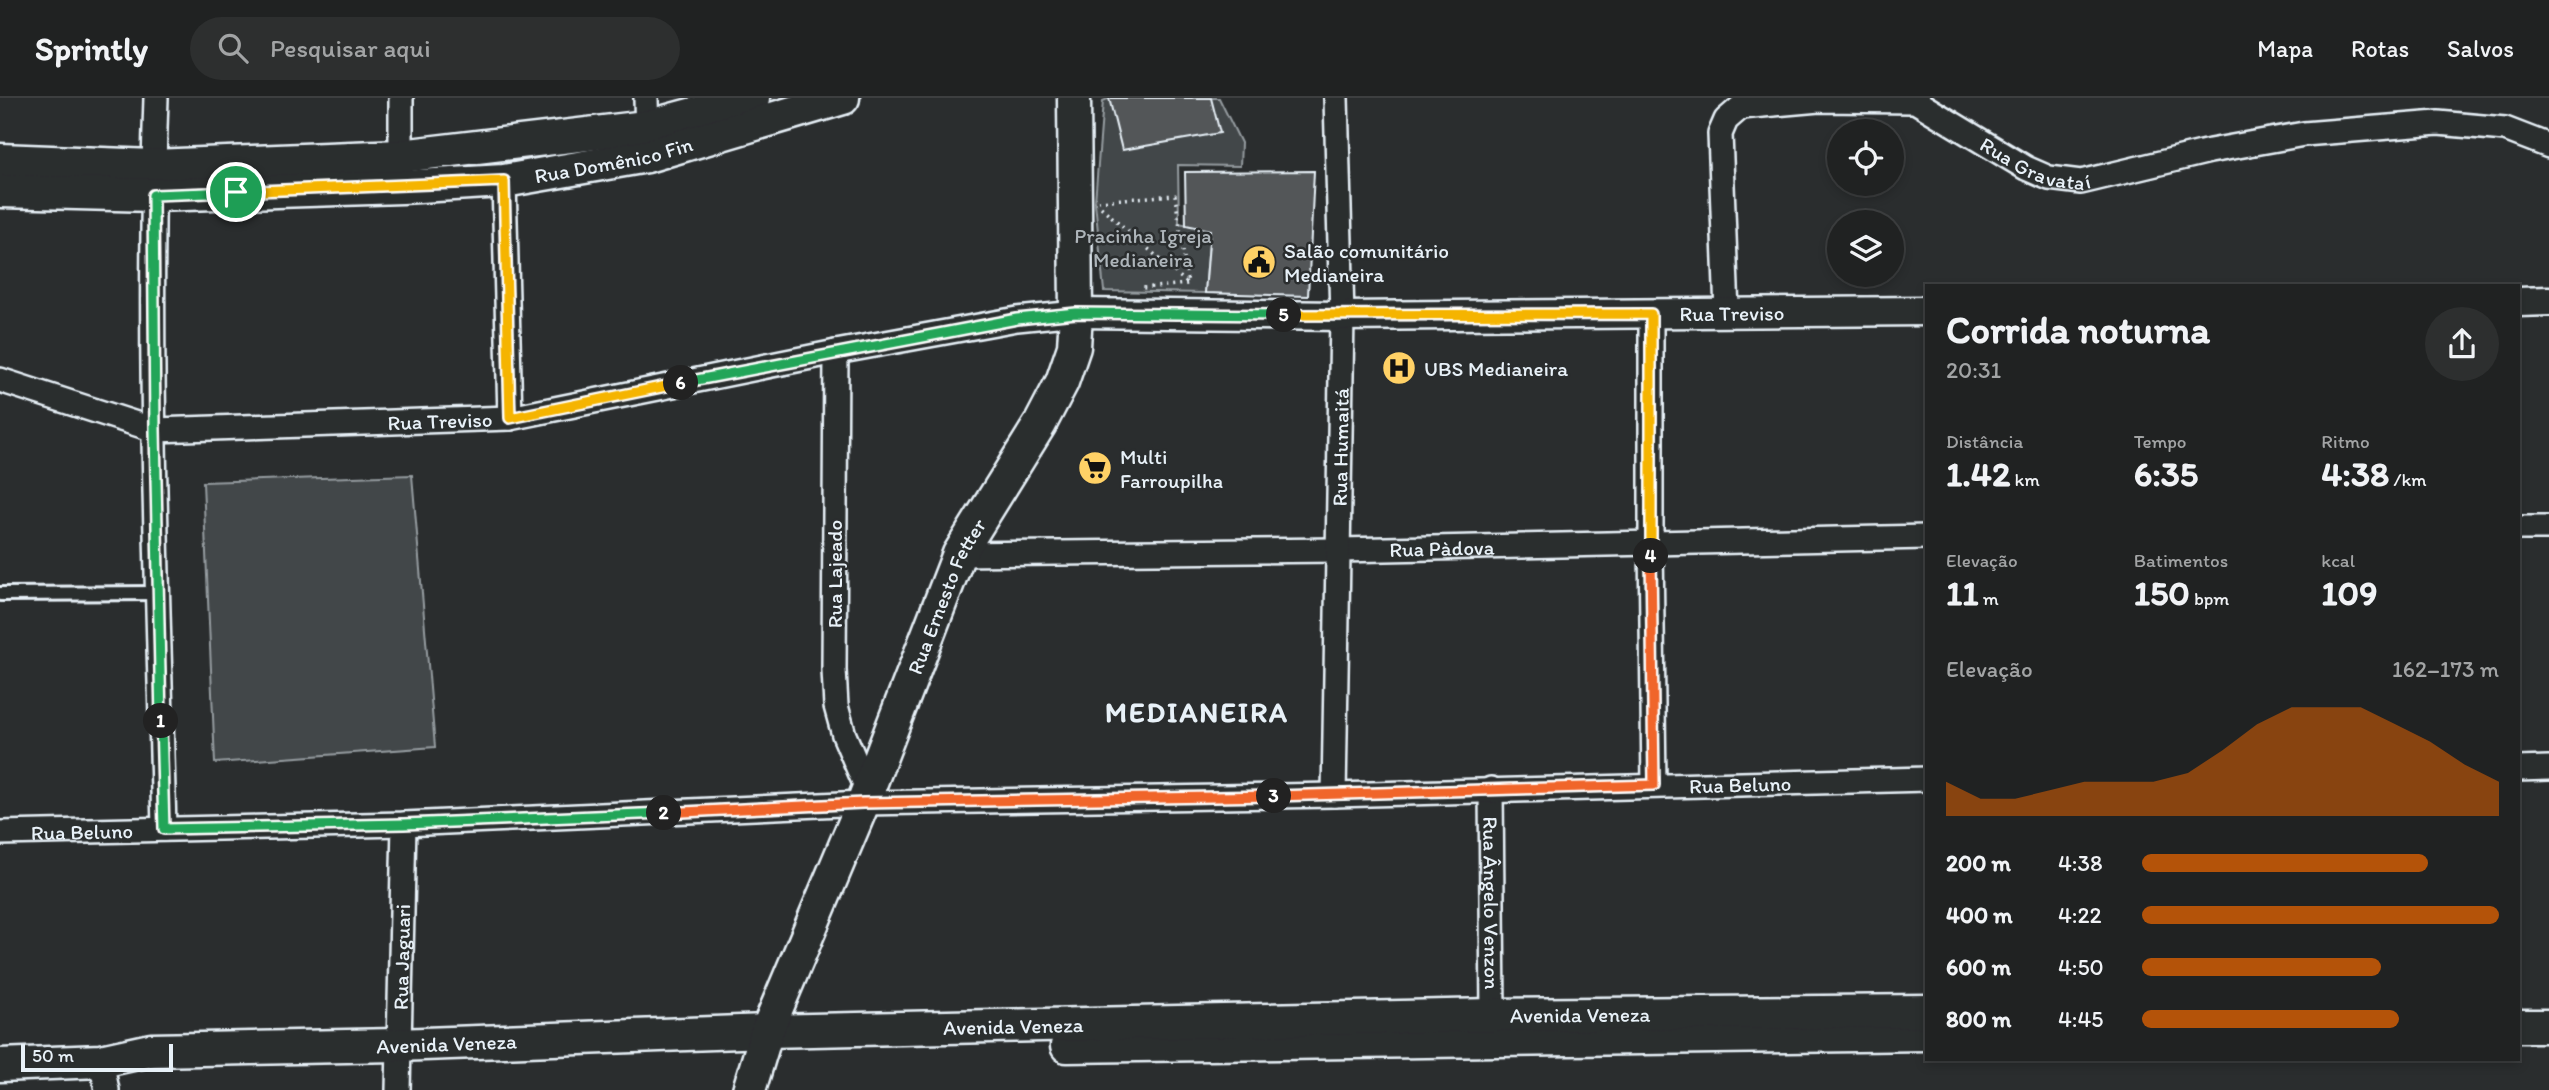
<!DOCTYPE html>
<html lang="pt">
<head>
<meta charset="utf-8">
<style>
	body { margin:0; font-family:Itim,sans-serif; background:#2d2f2f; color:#f1f3f6; height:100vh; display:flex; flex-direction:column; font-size:26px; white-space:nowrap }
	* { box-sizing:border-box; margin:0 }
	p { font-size:23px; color:#a2a4a5 }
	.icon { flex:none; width:38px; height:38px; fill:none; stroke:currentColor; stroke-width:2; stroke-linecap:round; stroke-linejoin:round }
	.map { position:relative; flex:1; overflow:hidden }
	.side { position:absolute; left:1925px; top:186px; width:595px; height:777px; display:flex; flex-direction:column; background:#202222; border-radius:0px; box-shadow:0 4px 10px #0003,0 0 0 2px #3d3f40 }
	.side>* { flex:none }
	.buttons { position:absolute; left:1827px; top:21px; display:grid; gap:14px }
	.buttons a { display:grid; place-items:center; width:77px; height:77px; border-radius:50%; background:#202222; box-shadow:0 4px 10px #0003,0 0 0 2px #3d3f40; font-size:35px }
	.scale { position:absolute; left:21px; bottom:18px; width:152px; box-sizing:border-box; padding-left:7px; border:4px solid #e8f1f8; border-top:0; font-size:19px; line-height:24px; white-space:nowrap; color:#e8f1f8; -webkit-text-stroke:5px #2a2d2e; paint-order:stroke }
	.pin { position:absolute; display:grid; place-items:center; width:60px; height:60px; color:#fff; margin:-30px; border:4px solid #fff; border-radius:50%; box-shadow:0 2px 7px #0007 }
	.km { position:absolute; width:35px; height:35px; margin:-18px; border-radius:50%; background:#222; color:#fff; font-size:19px; line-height:35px; text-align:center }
	.round { display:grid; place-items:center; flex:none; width:74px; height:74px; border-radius:37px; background:#2d2f2f }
	.head { display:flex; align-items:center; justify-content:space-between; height:119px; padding:0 21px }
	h1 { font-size:38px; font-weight:700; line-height:52px }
	.figures { display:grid; grid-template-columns:repeat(3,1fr); gap:10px; height:119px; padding:7px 21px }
	.figures div { display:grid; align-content:center }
	.figures b { font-size:35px; font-weight:700 }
	.figures small { font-size:19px; font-weight:400 }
	.figures p { font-size:19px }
	.chart { height:196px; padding:14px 21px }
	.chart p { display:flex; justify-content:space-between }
	.chart svg { width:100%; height:126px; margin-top:7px; fill:#b45309; opacity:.7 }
	ul { padding:0 21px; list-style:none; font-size:23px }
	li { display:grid; grid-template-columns:112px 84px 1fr; align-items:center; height:52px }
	li i { height:18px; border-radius:9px; background:#b45309 }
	header { display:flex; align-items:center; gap:42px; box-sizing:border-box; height:98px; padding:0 35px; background:#202222; border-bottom:2px solid #3d3f40 }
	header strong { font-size:33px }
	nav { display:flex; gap:38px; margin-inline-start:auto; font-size:24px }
	.search { width:490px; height:63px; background:#2d2f2f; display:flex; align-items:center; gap:18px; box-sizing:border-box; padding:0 24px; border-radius:38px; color:#a2a4a5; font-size:26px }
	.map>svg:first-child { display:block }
	.green { fill:#424648; stroke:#959ca0; stroke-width:2 }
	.building { fill:#535759; stroke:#e8f1f8; stroke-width:2 }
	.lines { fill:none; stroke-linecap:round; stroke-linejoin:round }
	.service-casing { stroke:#e8f1f8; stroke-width:18 }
	.minor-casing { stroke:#e8f1f8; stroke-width:28 }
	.tertiary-casing { stroke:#e8f1f8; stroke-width:33 }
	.secondary-casing { stroke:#e8f1f8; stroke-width:37 }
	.path { stroke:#e8f1f8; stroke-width:3.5; stroke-dasharray:2 5; stroke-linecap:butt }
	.service { stroke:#2a2d2e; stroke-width:12 }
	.minor { stroke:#2a2d2e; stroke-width:23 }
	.tertiary { stroke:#2a2d2e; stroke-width:28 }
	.secondary { stroke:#2a2d2e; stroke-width:32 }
	.split-1-casing { stroke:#fff; stroke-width:14 }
	.split-2-casing { stroke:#fff; stroke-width:14 }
	.split-3-casing { stroke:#fff; stroke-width:14 }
	.split-4-casing { stroke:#fff; stroke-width:14 }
	.split-5-casing { stroke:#fff; stroke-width:14 }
	.split-6-casing { stroke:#fff; stroke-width:14 }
	.split-7-casing { stroke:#fff; stroke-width:14 }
	.split-1 { stroke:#22a559; stroke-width:9 }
	.split-2 { stroke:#22a559; stroke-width:9 }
	.split-3 { stroke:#f0652b; stroke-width:9 }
	.split-4 { stroke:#f0652b; stroke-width:9 }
	.split-5 { stroke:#f5b400; stroke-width:9 }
	.split-6 { stroke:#22a559; stroke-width:9 }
	.split-7 { stroke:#f5b400; stroke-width:9 }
	.labels { text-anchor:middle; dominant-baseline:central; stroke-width:5; stroke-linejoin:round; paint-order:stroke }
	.street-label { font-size:21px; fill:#e8f1f8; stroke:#2a2d2e }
	.park-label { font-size:21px; fill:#aeb5ba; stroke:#2a2d2e }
	.poi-label { font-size:21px; fill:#e8f1f8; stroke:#2a2d2e; text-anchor:start }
	.district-label { font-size:28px; font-weight:bold; letter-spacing:2px; fill:#e8f1f8; stroke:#2a2d2e }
</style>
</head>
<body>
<header>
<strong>Sprintly</strong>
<div class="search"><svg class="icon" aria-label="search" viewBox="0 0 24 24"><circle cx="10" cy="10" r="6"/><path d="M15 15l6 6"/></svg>Pesquisar aqui</div>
<nav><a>Mapa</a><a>Rotas</a><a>Salvos</a></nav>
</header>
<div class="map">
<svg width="2549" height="992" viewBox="0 0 2549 992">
	<rect width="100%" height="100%" fill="#2a2d2e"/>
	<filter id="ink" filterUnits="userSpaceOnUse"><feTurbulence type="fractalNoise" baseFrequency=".0143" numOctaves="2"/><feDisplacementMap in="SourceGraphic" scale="14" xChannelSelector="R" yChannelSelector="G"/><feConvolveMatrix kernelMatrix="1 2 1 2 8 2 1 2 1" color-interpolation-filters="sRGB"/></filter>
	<g filter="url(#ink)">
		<path class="green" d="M 1110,0 L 1219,0 L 1241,45 L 1240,68 L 1178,67 L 1179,125 L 1210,132 L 1205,195 L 1104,193 L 1095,104 L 1103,3 Z
			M 412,377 L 435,649 L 215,665 L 203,384 Z"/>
		<path class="building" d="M 1109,0 L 1211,0 L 1220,35 L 1122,52 Z
			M 1314,73 L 1308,198 L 1205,195 L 1210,132 L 1186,127 L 1185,74 Z"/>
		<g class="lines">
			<g class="service-casing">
				<path id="service" d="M 0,496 L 159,495"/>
			</g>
			<g class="minor-casing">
				<g id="minor">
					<path d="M 156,0 C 147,243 158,488 164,731"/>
					<path d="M 401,0 L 401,72"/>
					<path d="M 646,0 L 647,42"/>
					<path d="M 504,83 L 510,320"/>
					<path id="s1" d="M 1727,214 L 1720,36 L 1726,22 L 1741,9 L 1819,2 L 1915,3 L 2026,70 L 2049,80 L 2081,84 L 2210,53 L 2304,36 L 2438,25 L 2505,31 L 2549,48"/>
					<path d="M 1651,216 L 1651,445 L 1654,687"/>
					<path d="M 836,254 L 834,572 L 836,608 L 844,637 L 868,693"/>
					<path id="s2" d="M 0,282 L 155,332 L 510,320 L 836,254 L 1017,221 L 1076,215"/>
					<path d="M 2518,430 L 2549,430"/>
					<path id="s3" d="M 959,456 L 1340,452 L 1927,439"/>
					<path d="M 2518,671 L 2549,670"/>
					<path id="s4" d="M 1491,691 L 1493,917"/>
					<path id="s5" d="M 1334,697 L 1342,218 L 1336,0"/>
					<path id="s6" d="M 0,735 L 404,726 L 863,705 L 1334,697 L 1927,681"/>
					<path d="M 101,963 L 107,992"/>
					<path id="s7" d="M 398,992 L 404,726"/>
				</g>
			</g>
			<g class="tertiary-casing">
				<g id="tertiary">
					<path d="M 2518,204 L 2549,203"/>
					<path id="s8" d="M 1076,215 L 1342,218 L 1927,213"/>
				</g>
			</g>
			<g class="secondary-casing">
				<g id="secondary">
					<path d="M 0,62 L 153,68 L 401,58 L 646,29 L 753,0"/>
					<path id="s9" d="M 0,93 L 153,97 L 402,89 L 504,83 L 647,58 L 843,0"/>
					<path d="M 2518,928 L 2549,928"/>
					<path d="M 1067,948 L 1927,936"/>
					<path id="s10" d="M 0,967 L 101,963 L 151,952 L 397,947 L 767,933 L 1493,917 L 1927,913"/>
					<path id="s11" d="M 749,992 L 767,933 L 863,705 L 959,456 L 1040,326 L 1062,284 L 1074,249 L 1076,215 L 1074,0"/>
				</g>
			</g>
			<path class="path" d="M 1098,103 L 1175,97 L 1188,186 L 1142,190
				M 1101,109 L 1188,186"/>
			<use href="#service" class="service"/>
			<use href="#minor" class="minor"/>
			<use href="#tertiary" class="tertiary"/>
			<use href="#secondary" class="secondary"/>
		</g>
	</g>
	<g class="lines" filter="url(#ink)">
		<g class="split-1-casing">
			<path id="split-1" d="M 161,623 L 155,332 L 153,97 L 236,94"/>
		</g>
		<g class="split-2-casing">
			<path id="split-2" d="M 161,623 L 164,731 L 404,726 L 664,715"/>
		</g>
		<g class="split-3-casing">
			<path id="split-3" d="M 664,715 L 863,705 L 1274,698"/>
		</g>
		<g class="split-4-casing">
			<path id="split-4" d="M 1274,698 L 1654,687 L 1651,458"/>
		</g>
		<g class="split-5-casing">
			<path id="split-5" d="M 1284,217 L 1651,216 L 1651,458"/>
		</g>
		<g class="split-6-casing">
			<path id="split-6" d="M 681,285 L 1017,221 L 1076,215 L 1284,217"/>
		</g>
		<g class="split-7-casing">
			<path id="split-7" d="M 236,94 L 504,83 L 510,320 L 681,285"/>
		</g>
		<use href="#split-1" class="split-1"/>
		<use href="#split-2" class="split-2"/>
		<use href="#split-3" class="split-3"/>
		<use href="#split-4" class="split-4"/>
		<use href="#split-5" class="split-5"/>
		<use href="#split-6" class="split-6"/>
		<use href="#split-7" class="split-7"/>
	</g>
	<defs>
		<g id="civic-disc" transform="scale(1.75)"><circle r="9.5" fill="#ffd166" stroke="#2a2d2e"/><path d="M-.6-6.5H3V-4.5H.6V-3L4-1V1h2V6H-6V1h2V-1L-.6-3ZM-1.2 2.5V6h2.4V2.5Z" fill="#111"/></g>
		<g id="hospital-disc" transform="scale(1.75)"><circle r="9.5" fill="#ffd166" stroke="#2a2d2e"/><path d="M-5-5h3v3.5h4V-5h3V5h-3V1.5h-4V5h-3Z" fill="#111"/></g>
		<g id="supermarket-disc" transform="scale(1.75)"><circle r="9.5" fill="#ffd166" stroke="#2a2d2e"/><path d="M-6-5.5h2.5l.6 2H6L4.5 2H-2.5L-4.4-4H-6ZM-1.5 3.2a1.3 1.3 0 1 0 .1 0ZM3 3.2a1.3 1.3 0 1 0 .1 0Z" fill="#111"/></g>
	</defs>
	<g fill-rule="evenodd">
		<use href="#civic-disc" x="1259" y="164"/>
		<use href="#hospital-disc" x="1399" y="270"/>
		<use href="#supermarket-disc" x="1095" y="370"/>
	</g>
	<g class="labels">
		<g class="street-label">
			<text stroke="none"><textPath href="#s1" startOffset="525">Rua Gravataí</textPath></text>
			<text stroke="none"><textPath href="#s9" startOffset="616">Rua Domênico Fin</textPath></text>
			<text stroke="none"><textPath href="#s8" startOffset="656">Rua Treviso</textPath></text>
			<text stroke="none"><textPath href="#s2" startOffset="448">Rua Treviso</textPath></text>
			<text stroke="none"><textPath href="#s5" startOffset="348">Rua Humaitá</textPath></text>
			<text stroke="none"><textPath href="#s3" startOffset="483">Rua Pàdova</textPath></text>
			<text transform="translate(834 476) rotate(-90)">Rua Lajeado</text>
			<text stroke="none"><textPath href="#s11" startOffset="532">Rua Ernesto Fetter</textPath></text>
			<text stroke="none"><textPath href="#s6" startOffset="1741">Rua Beluno</textPath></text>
			<text stroke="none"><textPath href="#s6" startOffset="82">Rua Beluno</textPath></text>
			<text stroke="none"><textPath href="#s4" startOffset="114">Rua Ângelo Venzon</textPath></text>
			<text stroke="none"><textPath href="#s7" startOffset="133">Rua Jaguari</textPath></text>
			<text stroke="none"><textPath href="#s10" startOffset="1582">Avenida Veneza</textPath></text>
			<text stroke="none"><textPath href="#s10" startOffset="1015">Avenida Veneza</textPath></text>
			<text stroke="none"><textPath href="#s10" startOffset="448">Avenida Veneza</textPath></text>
		</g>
		<g class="park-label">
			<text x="1143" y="137">Pracinha Igreja<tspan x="1143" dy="24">Medianeira</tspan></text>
		</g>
		<g class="poi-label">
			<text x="1284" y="152">Salão comunitário<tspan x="1284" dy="24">Medianeira</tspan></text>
			<text x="1424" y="270">UBS Medianeira</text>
			<text x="1120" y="358">Multi<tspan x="1120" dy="24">Farroupilha</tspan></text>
		</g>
		<g class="district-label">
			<text x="1197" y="614">MEDIANEIRA</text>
		</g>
	</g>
</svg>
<div class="buttons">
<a><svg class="icon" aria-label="locate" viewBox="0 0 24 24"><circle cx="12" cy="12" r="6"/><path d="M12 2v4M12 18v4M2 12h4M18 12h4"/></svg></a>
<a><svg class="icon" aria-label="layers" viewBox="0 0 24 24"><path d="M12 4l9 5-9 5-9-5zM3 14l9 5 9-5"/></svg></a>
</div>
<div class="scale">50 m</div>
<div class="pin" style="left:236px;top:94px;background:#1e9e55"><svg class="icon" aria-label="arrive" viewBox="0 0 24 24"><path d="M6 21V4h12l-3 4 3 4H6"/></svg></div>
<b class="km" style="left:161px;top:623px">1</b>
<b class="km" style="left:664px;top:715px">2</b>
<b class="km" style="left:1274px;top:698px">3</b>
<b class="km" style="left:1651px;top:458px">4</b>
<b class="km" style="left:1284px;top:217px">5</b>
<b class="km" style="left:681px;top:285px">6</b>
<section class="side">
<div class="head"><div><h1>Corrida noturna</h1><p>20:31</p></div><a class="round"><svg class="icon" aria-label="share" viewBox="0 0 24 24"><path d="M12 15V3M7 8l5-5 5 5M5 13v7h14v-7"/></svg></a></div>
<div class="figures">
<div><p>Distância</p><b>1.42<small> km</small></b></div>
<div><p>Tempo</p><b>6:35</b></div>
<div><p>Ritmo</p><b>4:38<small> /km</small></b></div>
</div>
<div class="figures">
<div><p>Elevação</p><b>11<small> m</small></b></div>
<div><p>Batimentos</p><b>150<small> bpm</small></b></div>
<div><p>kcal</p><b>109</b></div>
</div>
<div class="chart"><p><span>Elevação</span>162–173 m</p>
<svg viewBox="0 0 160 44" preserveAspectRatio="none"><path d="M0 44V32L10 38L20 38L30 35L40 32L50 32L60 32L70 29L80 21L90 12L100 6L110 6L120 6L130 12L140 18L150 26L160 32V44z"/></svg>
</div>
<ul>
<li><b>200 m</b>4:38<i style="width:80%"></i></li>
<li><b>400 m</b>4:22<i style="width:100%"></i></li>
<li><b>600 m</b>4:50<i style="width:67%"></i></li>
<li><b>800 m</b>4:45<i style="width:72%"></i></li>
</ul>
</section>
</div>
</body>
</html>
